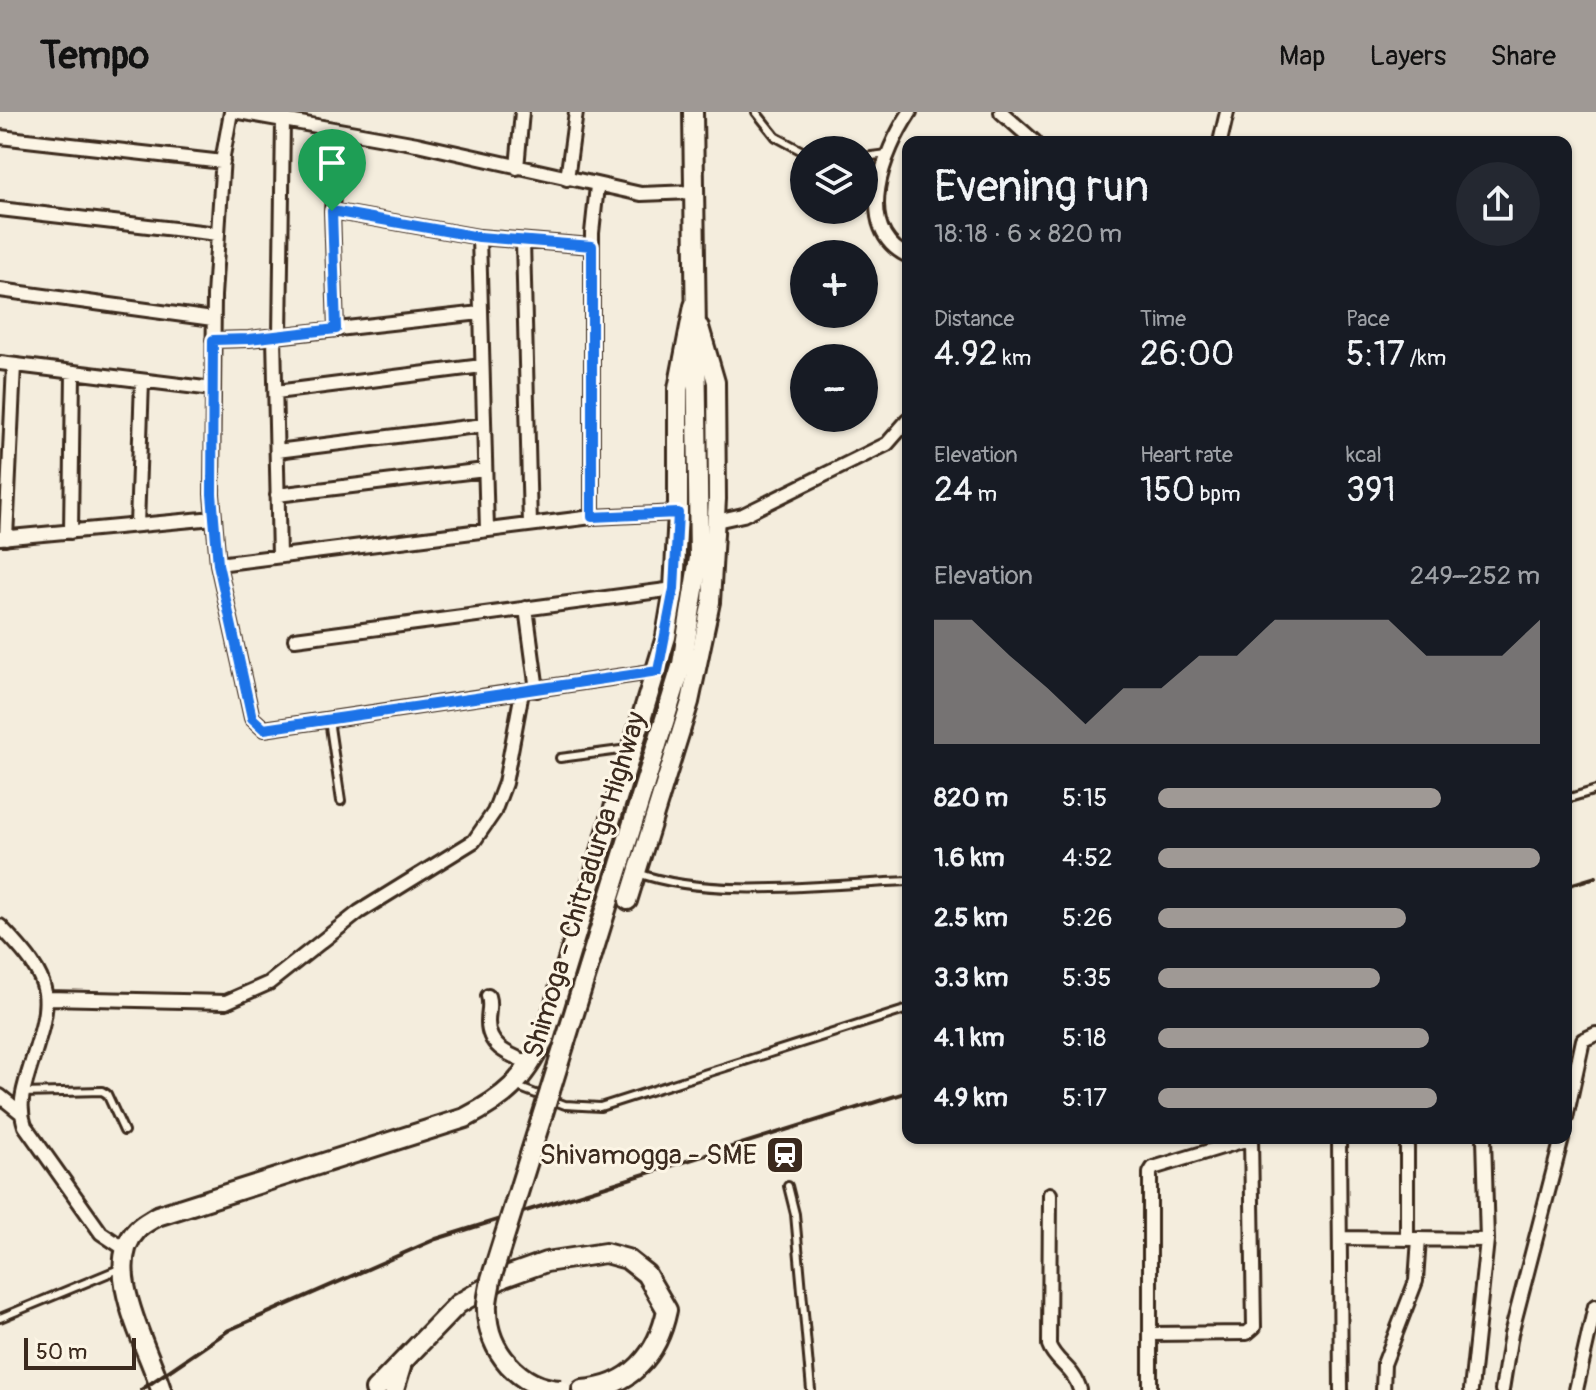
<!DOCTYPE html>
<html lang="en">
<head>
<meta charset="utf-8">
<style>
	body { margin:0; font-family:Pangolin,sans-serif; background:#242831; color:#f1f3f6; height:100vh; display:flex; flex-direction:column; font-size:30px; white-space:nowrap }
	* { box-sizing:border-box; margin:0 }
	p { font-size:26px; color:#9ea1a6 }
	.icon { flex:none; width:44px; height:44px; fill:none; stroke:currentColor; stroke-width:2; stroke-linecap:round; stroke-linejoin:round }
	.map { position:relative; flex:1; overflow:hidden }
	.details { position:absolute; left:902px; top:24px; width:670px; height:1008px; display:flex; flex-direction:column; background:#171b24; border-radius:16px; box-shadow:0 2px 6px #0004 }
	.details>* { flex:none }
	.tools { position:absolute; left:790px; top:24px; display:grid; gap:16px }
	.tools a { display:grid; place-items:center; width:88px; height:88px; border-radius:50%; background:#171b24; box-shadow:0 2px 6px #0004; font-size:40px }
	.scale { position:absolute; left:24px; bottom:20px; width:112px; box-sizing:border-box; padding-left:8px; border:4px solid #3b2a1e; border-top:0; font-size:22px; line-height:28px; white-space:nowrap; color:#3b2a1e; -webkit-text-stroke:6px #fcf5e5; paint-order:stroke }
	.pin { position:absolute; display:grid; place-items:center; width:68px; height:68px; color:#fff; margin:-82px -34px; border-radius:50% 50% 50% 0; rotate:-45deg; box-shadow:0 0 8px #0007 }
	.pin .icon { rotate:45deg }
	.round { display:grid; place-items:center; flex:none; width:84px; height:84px; border-radius:42px; background:#242831 }
	.headline { display:flex; align-items:center; justify-content:space-between; height:136px; padding:0 32px }
	h1 { font-size:44px; font-weight:600; line-height:60px }
	.figures { display:grid; grid-template-columns:repeat(3,1fr); gap:12px; height:136px; padding:8px 32px }
	.figures div { display:grid; align-content:center }
	.figures b { font-size:34px; font-weight:600 }
	.figures small { font-size:22px; font-weight:400 }
	.figures p { font-size:22px }
	.chart { height:224px; padding:16px 32px }
	.chart p { display:flex; justify-content:space-between }
	.chart svg { width:100%; height:144px; margin-top:8px; fill:#9f9995; opacity:.7 }
	ul { padding:0 32px; list-style:none; font-size:26px }
	li { display:grid; grid-template-columns:128px 96px 1fr; align-items:center; height:60px }
	li i { height:20px; border-radius:10px; background:#9f9995 }
	header { display:flex; align-items:center; gap:48px; box-sizing:border-box; height:112px; padding:0 40px; background:#9f9995; color:#111 }
	header strong { font-size:38px }
	nav { display:flex; gap:44px; margin-inline-start:auto; font-size:28px }
	.map>svg:first-child { display:block }
	.lines { fill:none; stroke-linecap:round; stroke-linejoin:round }
	.lane-casing { stroke:#3b2a1e; stroke-width:12 }
	.street-casing { stroke:#3b2a1e; stroke-width:18 }
	.secondary-casing { stroke:#3b2a1e; stroke-width:22 }
	.primary-casing { stroke:#3b2a1e; stroke-width:24 }
	.lane { stroke:#fcf5e5; stroke-width:6 }
	.street { stroke:#fcf5e5; stroke-width:12 }
	.secondary { stroke:#fcf5e5; stroke-width:16 }
	.primary { stroke:#fcf5e5; stroke-width:18 }
	.rail { stroke:#3b2a1e; stroke-width:4 }
	.primary-bridge-casing { stroke:#3b2a1e; stroke-width:24; stroke-linecap:butt }
	.primary-bridge { stroke:#fcf5e5; stroke-width:18 }
	.route-casing { stroke:#fff; stroke-width:16 }
	.route { stroke:#1a73e8; stroke-width:10 }
	.labels { text-anchor:middle; dominant-baseline:central; stroke-width:6; stroke-linejoin:round; paint-order:stroke }
	.street-label { font-size:28px; fill:#3b2a1e; stroke:#fcf5e5 }
	.poi-label { font-size:28px; fill:#3b2a1e; stroke:#fcf5e5; text-anchor:end }
</style>
</head>
<body>
<header>
<strong>Tempo</strong>
<nav><a>Map</a><a>Layers</a><a>Share</a></nav>
</header>
<div class="map">
<svg width="1596" height="1278" viewBox="0 0 1596 1278">
	<rect width="100%" height="100%" fill="#f4eddd"/>
	<filter id="ink" filterUnits="userSpaceOnUse"><feTurbulence type="fractalNoise" baseFrequency=".0125" numOctaves="2"/><feDisplacementMap in="SourceGraphic" scale="16" xChannelSelector="R" yChannelSelector="G"/><feConvolveMatrix kernelMatrix="1 2 1 2 8 2 1 2 1" color-interpolation-filters="sRGB"/></filter>
	<g filter="url(#ink)">
		<g class="lines">
			<g class="lane-casing">
				<path id="lane" d="M 756,0 L 776,25 L 804,40
					M 864,45 L 887,42
					M 329,608 L 341,689
					M 560,646 L 628,637
					M 1566,687 L 1596,678
					M 638,761 C 711,788 829,772 908,769
					M 515,974 L 565,993 L 600,995 L 908,897
					M 22,981 L 102,979 L 107,982 L 124,1019
					M 788,1074 L 795,1102 L 811,1278
					M 0,1206 L 119,1157"/>
			</g>
			<g class="street-casing">
				<path id="street" d="M 231,0 L 223,44 L 214,184 L 212,382 L 218,452 L 252,606 L 264,617 L 658,559
					M 239,0 L 417,32 L 641,82 L 692,80
					M 1001,0 L 1035,30
					M 0,25 L 223,50
					M 1220,30 L 1227,0
					M 517,56 L 522,0
					M 567,67 L 576,0
					M 0,97 L 218,122
					M 332,99 L 479,125 L 592,134
					M 479,125 L 487,418
					M 523,129 L 530,413
					M 908,144 C 852,117 884,39 910,0
					M 0,178 L 213,207
					M 336,217 L 332,99 L 337,18
					M 280,224 L 283,8
					M 274,225 L 279,444
					M 213,228 L 249,227 L 480,201
					M 0,251 L 213,277
					M 276,280 L 482,254
					M 277,339 L 484,313
					M 277,383 L 485,358
					M 592,405 L 592,121 L 597,74
					M 716,409 L 743,403 L 887,332 L 908,308
					M 137,413 L 142,269
					M 71,420 L 73,261
					M 0,426 L 214,406
					M 6,426 L 14,253
					M 218,452 L 592,405 L 678,401
					M 526,496 L 537,578
					M 295,527 L 674,477
					M 0,814 C 57,873 53,883 29,959 C 23,979 18,994 25,1014 L 101,1121 L 125,1137
					M 488,884 C 491,893 488,900 488,910 C 488,936 510,943 531,952
					M 48,886 L 226,890 L 269,871 L 359,800 L 474,729 L 494,700 L 505,671 L 522,580
					M 0,984 L 20,1000
					M 1566,1006 L 1583,928 L 1596,922
					M 1339,1026 L 1341,1278
					M 1407,1026 L 1407,1127
					M 1050,1082 L 1049,1233 C 1055,1250 1074,1256 1080,1278
					M 1340,1126 L 1487,1128
					M 1152,1222 L 1247,1221 L 1254,1215 L 1251,1026
					M 1150,1278 L 1150,1061 L 1153,1056 L 1252,1026
					M 1383,1278 L 1384,1252 L 1416,1169 L 1419,1127
					M 1471,1278 L 1487,1128 L 1484,1026
					M 1502,1278 L 1511,1222 L 1562,1026
					M 1576,1278 L 1595,1194"/>
			</g>
			<g class="secondary-casing">
				<path id="secondary" d="M 628,789 L 690,590 L 711,490 L 717,387 L 716,270 L 700,215"/>
			</g>
			<g class="primary-casing">
				<path id="primary" d="M 550,979 L 682,552 L 699,446 L 693,0
					M 161,1278 C 149,1237 100,1155 137,1118 C 142,1112 151,1108 157,1104 L 465,1006 C 506,985 523,969 544,927 L 666,525 L 674,477 L 678,401 L 678,277 L 694,194
					M 375,1278 L 458,1192 L 504,1165 L 546,1150 L 605,1141 L 627,1147 L 646,1162 L 667,1198 C 658,1242 631,1275 582,1278
					M 394,1278 L 401,1255"/>
			</g>
			<use href="#lane" class="lane"/>
			<use href="#street" class="street"/>
			<use href="#secondary" class="secondary"/>
			<use href="#primary" class="primary"/>
			<path class="rail" d="M 1566,774 L 1596,765
				M 141,1278 L 229,1218 L 436,1127 L 908,980"/>
			<g class="primary-bridge-casing">
				<path id="primary-bridge" d="M 550,979 L 491,1167 C 490,1177 486,1188 487,1198 C 487,1238 520,1277 561,1278"/>
			</g>
			<use href="#primary-bridge" class="primary-bridge"/>
		</g>
	</g>
	<g class="lines" filter="url(#ink)">
		<g class="route-casing">
			<path id="route" d="M 332,99 L 479,125 L 592,134 L 592,405 L 678,401 L 674,477 L 658,559 L 264,617 L 252,606 L 218,452 L 212,382 L 213,228 L 249,227 L 336,217 Z"/>
		</g>
		<use href="#route" class="route"/>
	</g>
	<defs>
		<g id="station-square" transform="scale(2)"><rect x="-9" y="-9" width="18" height="18" rx="4" fill="#3b2a1e" stroke="#fcf5e5"/><path d="M-3-6H3Q5-6 5-4V2Q5 4 3 4L4.5 6H3L1.5 4h-3L-3 6H-4.5L-3 4Q-5 4-5 2V-4Q-5-6-3-6ZM-3.5-4v3h7v-3ZM-3.5 1v1.5H-2V1ZM2 1v1.5H3.5V1Z" fill="#fff"/></g>
	</defs>
	<g fill-rule="evenodd">
		<use href="#station-square" x="785" y="1043"/>
	</g>
	<g class="labels">
		<g class="street-label">
			<text transform="translate(585 773) rotate(-73)">Shimoga - Chitradurga Highway</text>
		</g>
		<g class="poi-label">
			<text x="757" y="1043">Shivamogga - SME</text>
		</g>
	</g>
</svg>
<div class="tools">
<a><svg class="icon" aria-label="layers" viewBox="0 0 24 24"><path d="M12 4l9 5-9 5-9-5zM3 14l9 5 9-5"/></svg></a>
<a>+</a>
<a>−</a>
</div>
<div class="scale">50 m</div>
<div class="pin" style="left:332px;top:99px;background:#1e9e55"><svg class="icon" aria-label="arrive" viewBox="0 0 24 24"><path d="M6 21V4h12l-3 4 3 4H6"/></svg></div>
<section class="details">
<div class="headline"><div><h1>Evening run</h1><p>18:18 · 6 × 820 m</p></div><a class="round"><svg class="icon" aria-label="share" viewBox="0 0 24 24"><path d="M12 15V3M7 8l5-5 5 5M5 13v7h14v-7"/></svg></a></div>
<div class="figures">
<div><p>Distance</p><b>4.92<small> km</small></b></div>
<div><p>Time</p><b>26:00</b></div>
<div><p>Pace</p><b>5:17<small> /km</small></b></div>
</div>
<div class="figures">
<div><p>Elevation</p><b>24<small> m</small></b></div>
<div><p>Heart rate</p><b>150<small> bpm</small></b></div>
<div><p>kcal</p><b>391</b></div>
</div>
<div class="chart"><p><span>Elevation</span>249–252 m</p>
<svg viewBox="0 0 160 44" preserveAspectRatio="none"><path d="M0 44V6L10 6L20 17L30 27L40 38L50 27L60 27L70 17L80 17L90 6L100 6L110 6L120 6L130 17L140 17L150 17L160 6V44z"/></svg>
</div>
<ul>
<li><b>820 m</b>5:15<i style="width:74%"></i></li>
<li><b>1.6 km</b>4:52<i style="width:100%"></i></li>
<li><b>2.5 km</b>5:26<i style="width:65%"></i></li>
<li><b>3.3 km</b>5:35<i style="width:58%"></i></li>
<li><b>4.1 km</b>5:18<i style="width:71%"></i></li>
<li><b>4.9 km</b>5:17<i style="width:73%"></i></li>
</ul>
</section>
</div>
</body>
</html>
